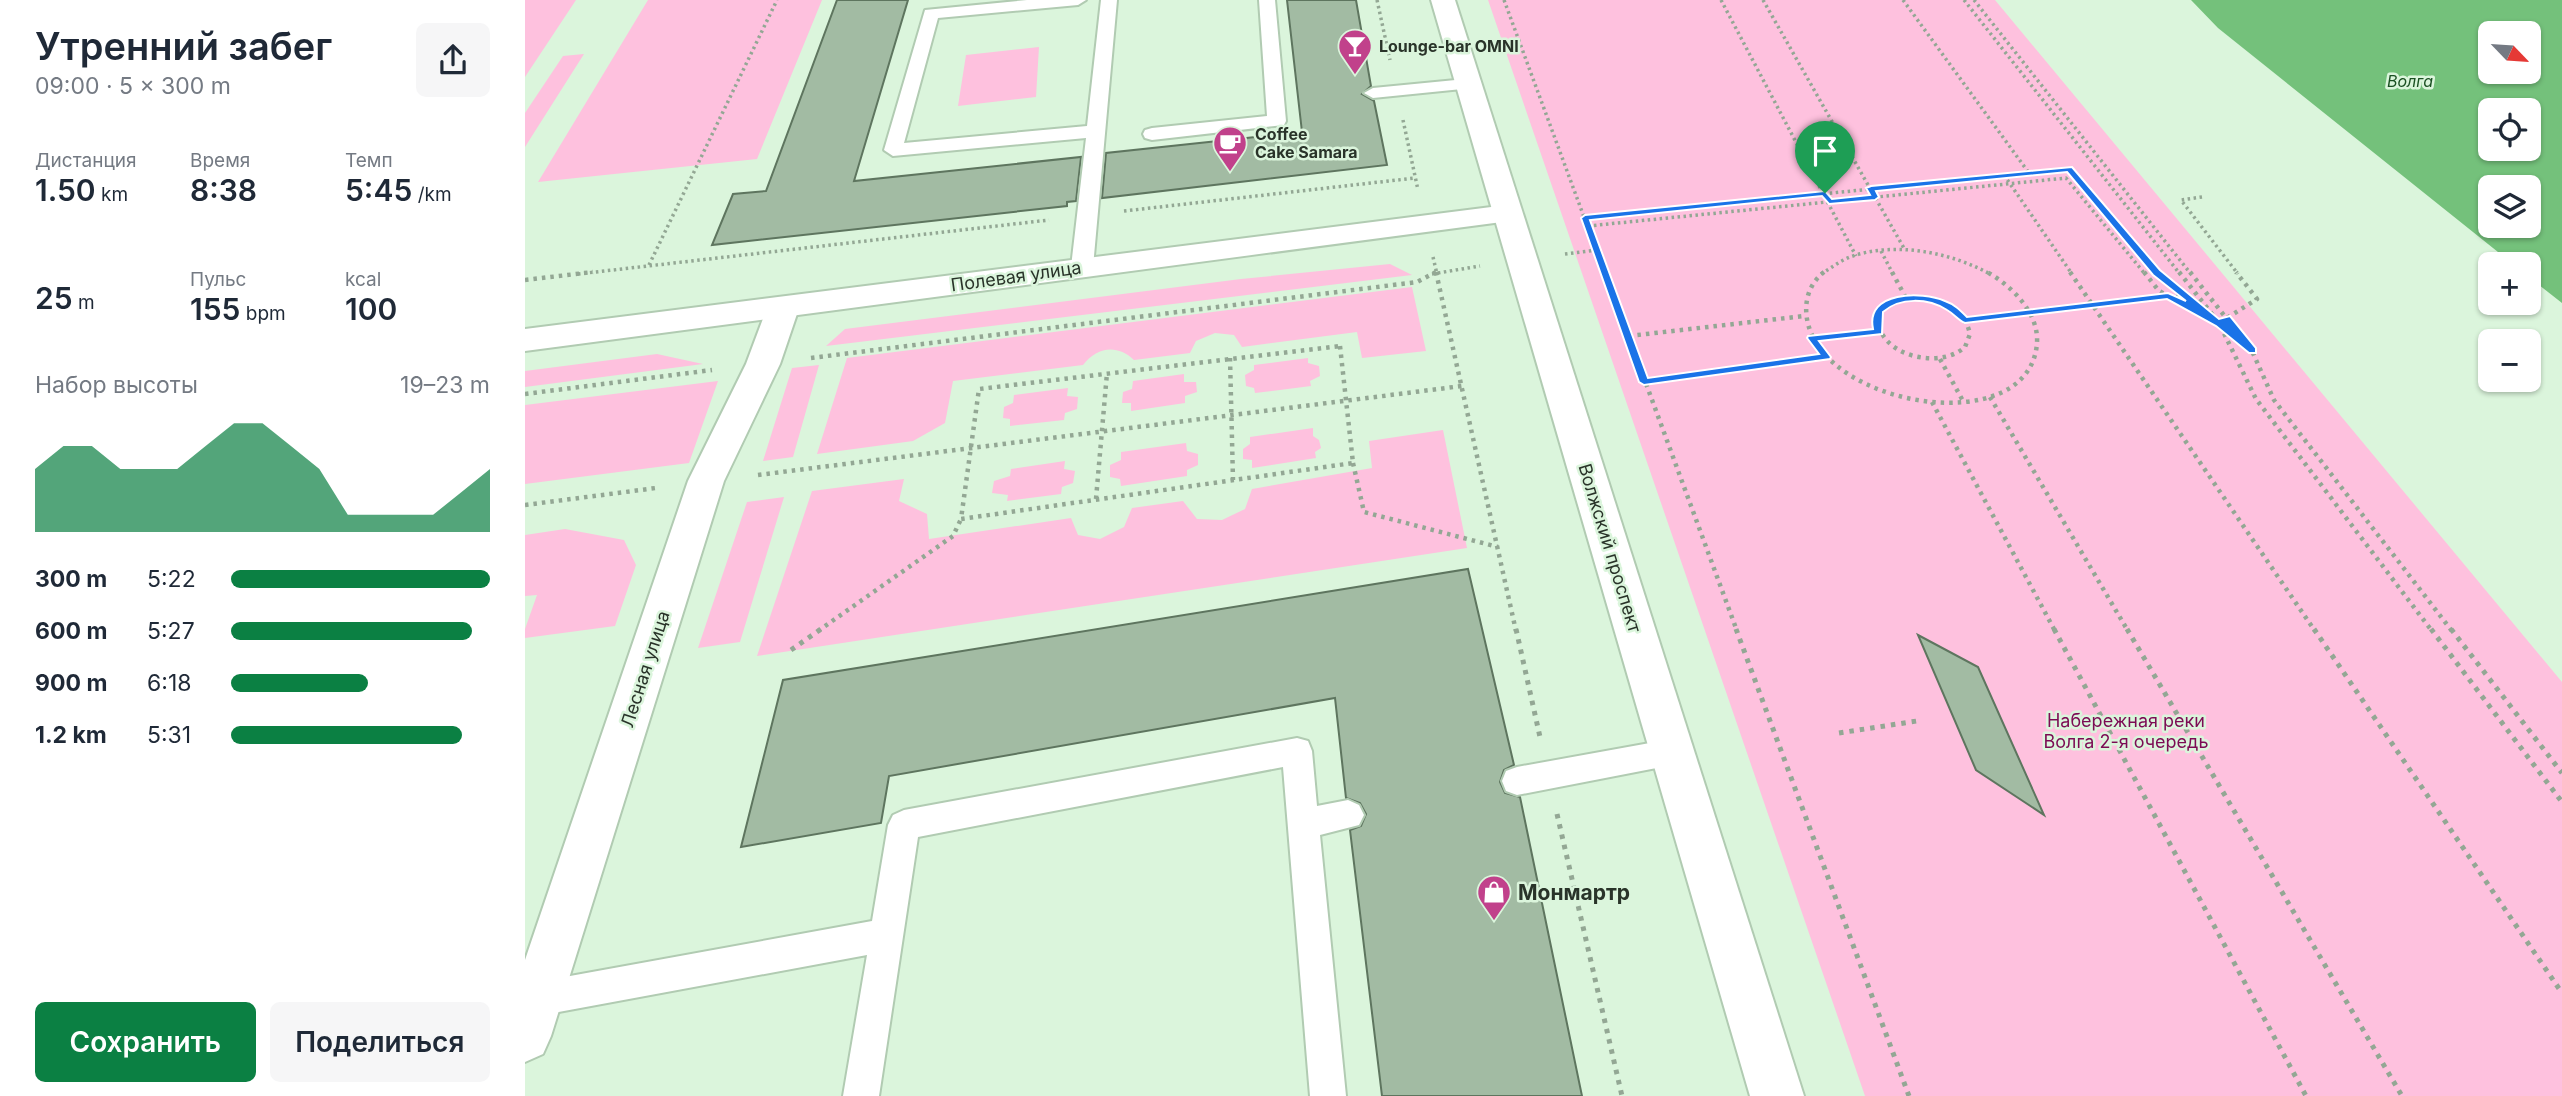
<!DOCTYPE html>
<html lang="ru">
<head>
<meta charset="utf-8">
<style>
	body { margin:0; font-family:Inter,sans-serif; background:#f6f6f7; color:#1f2937; height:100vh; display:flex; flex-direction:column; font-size:26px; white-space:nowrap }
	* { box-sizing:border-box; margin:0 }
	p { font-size:23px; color:#747a83 }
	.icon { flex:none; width:38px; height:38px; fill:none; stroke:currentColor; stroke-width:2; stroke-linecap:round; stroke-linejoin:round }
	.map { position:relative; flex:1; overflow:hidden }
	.panel { display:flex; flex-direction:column; background:#fff; width:525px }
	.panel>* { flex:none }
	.needle { width:46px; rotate:115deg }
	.fabs { position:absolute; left:1953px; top:21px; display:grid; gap:14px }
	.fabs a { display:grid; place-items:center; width:63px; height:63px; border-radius:10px; background:#fff; box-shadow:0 2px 5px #0004; font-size:35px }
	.pin { position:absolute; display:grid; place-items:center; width:60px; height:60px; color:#fff; margin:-72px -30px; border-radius:50% 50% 50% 0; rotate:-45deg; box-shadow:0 0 7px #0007 }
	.pin .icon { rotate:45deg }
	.round { display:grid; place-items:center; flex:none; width:74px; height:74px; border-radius:10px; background:#f6f6f7 }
	.overview { display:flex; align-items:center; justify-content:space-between; height:119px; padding:0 35px }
	h1 { font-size:38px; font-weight:600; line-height:52px }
	.metrics { display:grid; grid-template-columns:repeat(3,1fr); gap:10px; height:119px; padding:7px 35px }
	.metrics div { display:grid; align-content:center }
	.metrics b { font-size:30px; font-weight:600 }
	.metrics small { font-size:19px; font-weight:400 }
	.metrics p { font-size:19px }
	.chart { height:196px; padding:14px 35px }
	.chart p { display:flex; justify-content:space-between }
	.chart svg { width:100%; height:126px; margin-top:7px; fill:#0b8043; opacity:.7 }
	.button { display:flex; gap:14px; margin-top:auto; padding:14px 35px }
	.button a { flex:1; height:80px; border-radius:10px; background:#0b8043; color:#fff; font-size:28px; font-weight:600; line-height:80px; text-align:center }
	.button a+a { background:#f6f6f7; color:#1f2937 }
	ul { padding:0 35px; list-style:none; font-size:23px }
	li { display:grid; grid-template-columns:112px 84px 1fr; align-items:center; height:52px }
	li i { height:18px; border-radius:9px; background:#0b8043 }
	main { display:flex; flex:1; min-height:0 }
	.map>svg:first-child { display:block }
	.green { fill:#fec1de }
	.water { fill:#74c17b; fill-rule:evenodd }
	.building { fill:#a2bba3; stroke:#5e755f; stroke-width:2 }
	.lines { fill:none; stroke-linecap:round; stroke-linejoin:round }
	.service-casing { stroke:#b1cbb2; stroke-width:4 }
	.minor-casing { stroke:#b1cbb2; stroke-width:4 }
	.tertiary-casing { stroke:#b1cbb2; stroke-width:4 }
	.primary-casing { stroke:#b1cbb2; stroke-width:4 }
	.path-far2 { stroke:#93a794; stroke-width:3.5; stroke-dasharray:2.5 3.5; stroke-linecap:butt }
	.path-far1 { stroke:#93a794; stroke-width:4.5; stroke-dasharray:3.5 5; stroke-linecap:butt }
	.path { stroke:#93a794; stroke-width:5; stroke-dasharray:4.5 6; stroke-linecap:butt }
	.service { fill:#fff; fill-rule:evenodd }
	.minor { fill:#fff; fill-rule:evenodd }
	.tertiary { fill:#fff; fill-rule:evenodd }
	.primary { fill:#fff; fill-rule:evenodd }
	.route { fill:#1a73e8; stroke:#fff; stroke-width:2; fill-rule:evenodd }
	.labels { text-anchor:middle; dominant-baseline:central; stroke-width:5; stroke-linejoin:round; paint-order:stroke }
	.far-poi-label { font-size:16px; font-weight:bold; fill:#293329; stroke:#dbf5dc; text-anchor:start }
	.far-water-label { font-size:16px; font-style:italic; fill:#1a5022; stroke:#dbf5dc }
	.street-label { font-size:18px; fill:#293329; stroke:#dbf5dc }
	.park-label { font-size:18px; fill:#7c0b54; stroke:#dbf5dc }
	.near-poi-label { font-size:21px; font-weight:bold; fill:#293329; stroke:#dbf5dc; text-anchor:start }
</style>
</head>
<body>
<main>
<section class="panel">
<div class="overview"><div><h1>Утренний забег</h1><p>09:00 · 5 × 300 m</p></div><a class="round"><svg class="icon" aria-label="share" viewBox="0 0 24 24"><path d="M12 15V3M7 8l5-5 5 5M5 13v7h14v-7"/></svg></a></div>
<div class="metrics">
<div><p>Дистанция</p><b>1.50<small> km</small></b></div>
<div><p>Время</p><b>8:38</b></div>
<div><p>Темп</p><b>5:45<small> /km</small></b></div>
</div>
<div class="metrics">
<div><b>25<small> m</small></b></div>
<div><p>Пульс</p><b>155<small> bpm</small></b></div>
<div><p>kcal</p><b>100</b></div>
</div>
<div class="chart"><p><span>Набор высоты</span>19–23 m</p>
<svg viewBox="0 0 160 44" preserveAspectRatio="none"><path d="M0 44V22L10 14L20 14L30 22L40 22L50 22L60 14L70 6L80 6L90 14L100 22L110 38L120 38L130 38L140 38L150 30L160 22V44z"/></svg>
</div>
<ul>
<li><b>300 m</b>5:22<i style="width:100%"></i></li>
<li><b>600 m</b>5:27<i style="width:93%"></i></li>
<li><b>900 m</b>6:18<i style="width:53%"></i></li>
<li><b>1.2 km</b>5:31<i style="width:89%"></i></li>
</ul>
<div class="button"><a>Сохранить</a><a>Поделиться</a></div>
</section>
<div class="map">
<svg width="2037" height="1096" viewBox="0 0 2037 1096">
	<rect width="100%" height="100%" fill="#dbf5dc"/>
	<path class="green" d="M 0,0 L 51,0 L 0,77 Z
		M 123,0 L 297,0 L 232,159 L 13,182 Z
		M 963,0 L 1470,0 L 2037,682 L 2037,1096 L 1340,1096 Z
		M 514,47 L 511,97 L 433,106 L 441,55 Z
		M 59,54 L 0,147 L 0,113 L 38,56 Z
		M 865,264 L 887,275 L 301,346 L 320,329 L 716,279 Z
		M 887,287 L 901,351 L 837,358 L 832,332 L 717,347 L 709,335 L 690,333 L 671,341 L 665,353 L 609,360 C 592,344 572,347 558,365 L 428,381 L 420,423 L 388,441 L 292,454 L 322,358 Z
		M 132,354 L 178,364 L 0,387 L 0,371 Z
		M 783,358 L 783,363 L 794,366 L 795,376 L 785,381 L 786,386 L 730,393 L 729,388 L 721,386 L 720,375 L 729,370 L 729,365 Z
		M 294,365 L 268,457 L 238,461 L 267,368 Z
		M 659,374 L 659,382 L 671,382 L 672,392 L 660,396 L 660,403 L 606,411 L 606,403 L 597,403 L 598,392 L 607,389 L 608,381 Z
		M 193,381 L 164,463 L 0,484 L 0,405 Z
		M 543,388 L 542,396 L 553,397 L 552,409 L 540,413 L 539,420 L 485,426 L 485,419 L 478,418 L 479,407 L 488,403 L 489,395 Z
		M 788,428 L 788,436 L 794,440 L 796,448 L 790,452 L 791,458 L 727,468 L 727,460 L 718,459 L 718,449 L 725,444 L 725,437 Z
		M 918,430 L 942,548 L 232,656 L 287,491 L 379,479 L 374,501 L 402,514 L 404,539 L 546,518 L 553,535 L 575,539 L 599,527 L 607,508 L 658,501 L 672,519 L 697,520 L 720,509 L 727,489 L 847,468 L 844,441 Z
		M 661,443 L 662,451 L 673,454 L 673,465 L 662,470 L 662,476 L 596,486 L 595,479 L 585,477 L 585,465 L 596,460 L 596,452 Z
		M 540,461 L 539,469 L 550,471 L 548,483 L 537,487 L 536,494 L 482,501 L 483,495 L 467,493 L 469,481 L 485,476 L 486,469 Z
		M 259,497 L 215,642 L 173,648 L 222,502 Z
		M 40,529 L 99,540 L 111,565 L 90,626 L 0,638 L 0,629 L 12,595 L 0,596 L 0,535 Z"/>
	<path class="water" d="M 1666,0 L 2037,0 L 2037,303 L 2004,277 L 2004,264 L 1988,264 L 1693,28 ZM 1965,33 L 2004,33 L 2004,72 L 1965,72 ZM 1965,110 L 2004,110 L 2004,149 L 1965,149 ZM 1965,187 L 2004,187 L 2004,226 L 1965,226 Z"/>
	<path class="building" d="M 312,0 L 383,0 L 329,181 L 556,157 L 551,201 L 542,202 L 542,206 L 187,245 L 208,194 L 241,191 Z
		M 762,0 L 831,0 L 846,86 L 837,94 L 849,101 L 862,165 L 577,198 L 581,153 L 777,132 Z
		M 943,569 L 989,765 L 979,770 L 975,782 L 980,793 L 995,797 L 1057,1096 L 857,1096 L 825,830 L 836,826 L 841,814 L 835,803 L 821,798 L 810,698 L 364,776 L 356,823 L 216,847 L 258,680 Z
		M 1393,635 L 1453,667 L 1519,815 L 1451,770 Z"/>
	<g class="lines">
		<g class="service-casing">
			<path id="service" d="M 502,0 L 561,0 L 553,5 L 413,18 L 379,143 L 562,126 L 576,0 L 592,0 L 568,267 L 564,272 L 550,272 L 546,267 L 561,138 L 368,156 L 359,150 L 400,10 Z
				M 734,0 L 750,0 L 761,121 L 759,125 L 627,140 L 620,138 L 618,134 L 620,130 L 627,128 L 742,116 Z
				M 941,79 L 950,84 L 947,88 L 848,98 L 839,93 L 848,88 Z
				M 772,738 L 783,741 L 787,751 L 792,806 L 823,800 L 834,805 L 839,815 L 834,825 L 795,835 L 821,1096 L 785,1096 L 758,767 L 393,837 L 354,1096 L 318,1096 L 342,955 L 12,1016 L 0,1011 L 0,987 L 12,982 L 347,921 L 363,825 L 368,815 L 379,810 Z
				M 1147,739 L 1158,742 L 1162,752 L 1158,762 L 1147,765 L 992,795 L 981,791 L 977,781 L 981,771 L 992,767 Z"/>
		</g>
		<g class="minor-casing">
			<path id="minor" d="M 258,297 L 269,301 L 274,308 L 255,364 L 199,481 L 26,1036 L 18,1054 L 0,1062 L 0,960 L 163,481 L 221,364 L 242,308 L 247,301 Z"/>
		</g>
		<g class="tertiary-casing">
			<path id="tertiary" d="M 982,205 L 992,208 L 997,214 L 992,220 L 0,351 L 0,329 Z"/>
		</g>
		<g class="primary-casing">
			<path id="primary" d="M 906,0 L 930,0 L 1279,1096 L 1225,1096 Z"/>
		</g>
		<path class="path-far2" d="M 852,0 L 865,60
			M 979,0 L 1080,274
			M 1196,0 L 1331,256
			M 1238,0 L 1380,250
			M 1378,0 L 1504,173
			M 1439,0 L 1655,274
			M 1449,0 L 1666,274
			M 878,120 L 893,190
			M 1479,175 L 1547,274
			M 1677,197 L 1656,200 L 1713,274
			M 599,211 L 890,178
			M 1060,218 L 1544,169 L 1633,274
			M 1063,226 L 1541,178 L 1620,274
			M 1356,251 L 1368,274
			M 1040,254 L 1073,250
			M 908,257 L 912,274
			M 124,265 L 252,0
			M 53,274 L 524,220
			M 907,274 L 955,266
			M 1296,274 C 1306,268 1315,261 1325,257 C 1369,241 1425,252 1465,274"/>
		<path class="path-far1" d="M 911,272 L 991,631
			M 1080,272 L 1212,631
			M 1299,272 C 1284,284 1279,301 1282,319 C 1297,408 1505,441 1512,343 C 1514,313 1487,286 1462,272
			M 1367,272 L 1381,298
			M 1545,272 L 1790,631
			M 1619,272 L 1634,291 L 1694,323 L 1732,299 L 1711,272
			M 1631,272 L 1683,315
			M 1654,272 L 1694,323 L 1731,399 L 1907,631
			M 1665,272 L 1727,351 L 1749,400 L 1927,631
			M 0,280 L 68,272
			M 1386,297 C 1411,299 1439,306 1445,334 L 1440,347 C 1414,371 1349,355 1353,314 L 1364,304 Z
			M 1440,320 L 1657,294
			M 1696,325 L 1719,344
			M 1104,336 L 1279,316
			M 1287,338 L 1352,331
			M 815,346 L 828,463 L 436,519 L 454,389 Z
			M 286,358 L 892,282 L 911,272
			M 705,358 L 708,480
			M 1415,359 L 1438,401
			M 1120,382 L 1301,357
			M 0,394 L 187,370
			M 1465,397 L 1603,631
			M 1407,402 L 1530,631
			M 828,463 L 839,512 L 973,547
			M 233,475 L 937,386
			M 571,499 L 582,373
			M 0,505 L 131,488
			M 293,631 L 428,536 L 436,519"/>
		<path class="path" d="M 991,629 L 1015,737
			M 1211,629 L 1384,1096
			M 1529,629 L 1781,1096
			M 1602,629 L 1877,1096
			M 1789,629 L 2037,993
			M 1906,629 L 2037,802
			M 1926,629 L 2037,773
			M 266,650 L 296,629
			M 1314,733 L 1392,721
			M 1032,814 L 1097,1096"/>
		<use href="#service" class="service"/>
		<use href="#minor" class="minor"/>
		<use href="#tertiary" class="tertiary"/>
		<use href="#primary" class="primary"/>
	</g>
	<path class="route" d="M 1547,167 L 1635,270 L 1694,319 L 1705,316 L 1731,348 L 1731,353 L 1724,353 L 1691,326 L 1642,299 L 1440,323 C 1433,320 1429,314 1422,310 C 1403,298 1375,297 1358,312 L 1357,334 L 1294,341 L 1306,357 L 1305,359 L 1119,385 L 1114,382 L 1056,218 L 1060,215 L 1300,191 L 1307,199 L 1345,195 L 1341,188 L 1346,186 ZM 1542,172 L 1628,275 L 1661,301 L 1643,293 L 1442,317 C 1435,310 1429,304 1420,301 C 1397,291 1340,291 1348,329 L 1283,336 L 1282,338 L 1294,354 L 1123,378 L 1065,220 L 1297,196 L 1304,204 L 1350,200 L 1354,197 L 1351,191 Z"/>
	<defs>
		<g id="bar-pin" transform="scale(1.75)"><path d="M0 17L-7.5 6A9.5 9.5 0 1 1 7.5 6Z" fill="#c1418b" stroke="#dbf5dc"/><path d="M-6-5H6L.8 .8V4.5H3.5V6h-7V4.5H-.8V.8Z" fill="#fff"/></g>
		<g id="cafe-pin" transform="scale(1.75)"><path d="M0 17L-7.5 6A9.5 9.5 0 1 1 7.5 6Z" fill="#c1418b" stroke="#dbf5dc"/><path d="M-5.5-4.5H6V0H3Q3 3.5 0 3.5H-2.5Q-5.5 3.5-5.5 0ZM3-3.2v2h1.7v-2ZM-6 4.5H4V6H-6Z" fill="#fff"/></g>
		<g id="shop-pin" transform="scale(1.75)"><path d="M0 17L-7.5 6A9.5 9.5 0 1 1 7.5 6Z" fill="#c1418b" stroke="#dbf5dc"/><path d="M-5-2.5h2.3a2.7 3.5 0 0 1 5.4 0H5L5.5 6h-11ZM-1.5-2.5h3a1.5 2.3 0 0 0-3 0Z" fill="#fff"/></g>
	</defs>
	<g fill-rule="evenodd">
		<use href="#bar-pin" x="830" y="46"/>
		<use href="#cafe-pin" x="705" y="143"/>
		<use href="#shop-pin" x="969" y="892"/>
	</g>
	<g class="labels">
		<g class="far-poi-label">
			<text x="854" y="46">Lounge-bar OMNI</text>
			<text x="730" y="134">Coffee<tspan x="730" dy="18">Cake Samara</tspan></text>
		</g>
		<g class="far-water-label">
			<text x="1885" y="81">Волга</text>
		</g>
		<g class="street-label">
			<text transform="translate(491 276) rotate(-8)">Полевая улица</text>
			<text transform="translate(1085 548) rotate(73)">Волжский проспект</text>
			<text transform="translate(120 669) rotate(-72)">Лесная улица</text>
		</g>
		<g class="park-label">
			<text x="1601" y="720">Набережная реки<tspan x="1601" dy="21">Волга 2-я очередь</tspan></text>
		</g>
		<g class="near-poi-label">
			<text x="993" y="892">Монмартр</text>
		</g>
	</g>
</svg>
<div class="fabs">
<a><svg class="needle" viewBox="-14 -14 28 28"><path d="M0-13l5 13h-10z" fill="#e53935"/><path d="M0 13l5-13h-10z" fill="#747a83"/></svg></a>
<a><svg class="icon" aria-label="locate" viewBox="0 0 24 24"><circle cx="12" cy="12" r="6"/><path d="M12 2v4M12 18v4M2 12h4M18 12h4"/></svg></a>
<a><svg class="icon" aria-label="layers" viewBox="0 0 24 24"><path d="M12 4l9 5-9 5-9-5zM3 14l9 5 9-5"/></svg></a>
<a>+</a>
<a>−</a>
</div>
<div class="pin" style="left:1300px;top:193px;background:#1e9e55"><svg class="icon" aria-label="arrive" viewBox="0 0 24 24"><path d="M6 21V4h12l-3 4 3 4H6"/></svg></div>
</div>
</main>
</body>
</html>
